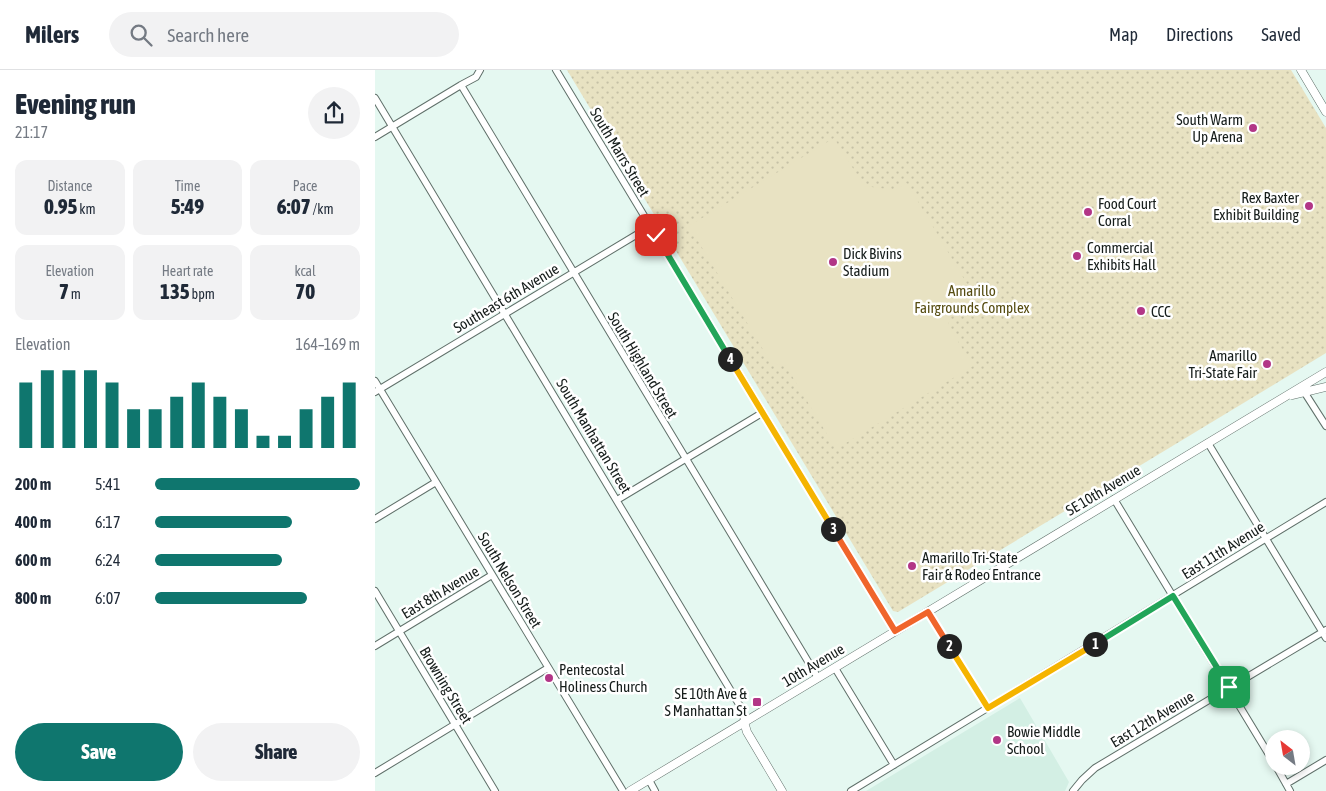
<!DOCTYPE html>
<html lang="en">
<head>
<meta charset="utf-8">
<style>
	body { margin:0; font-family:"Asap Condensed",sans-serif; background:#f2f2f3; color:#1f2937; height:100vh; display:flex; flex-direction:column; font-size:19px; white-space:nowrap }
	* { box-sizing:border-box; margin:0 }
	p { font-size:16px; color:#747a83 }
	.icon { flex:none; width:28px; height:28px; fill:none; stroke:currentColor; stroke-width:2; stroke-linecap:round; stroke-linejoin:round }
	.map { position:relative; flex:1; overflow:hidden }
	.details { display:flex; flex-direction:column; background:#fff; width:375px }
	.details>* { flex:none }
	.needle { width:32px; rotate:329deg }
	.buttons { position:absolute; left:890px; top:660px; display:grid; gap:10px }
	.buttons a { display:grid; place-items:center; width:45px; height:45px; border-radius:50%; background:#fff; box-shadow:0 2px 8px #0003; font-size:25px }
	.pin { position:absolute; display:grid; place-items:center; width:42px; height:42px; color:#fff; margin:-21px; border-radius:10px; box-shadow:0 2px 8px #0006 }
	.km { position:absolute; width:25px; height:25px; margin:-12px; border-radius:50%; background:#222; color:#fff; font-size:14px; line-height:25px; text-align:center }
	.round { display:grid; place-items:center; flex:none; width:52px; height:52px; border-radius:26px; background:#f2f2f3 }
	.overview { display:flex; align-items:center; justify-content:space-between; height:85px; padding:0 15px }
	h1 { font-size:28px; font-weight:800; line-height:38px }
	.stats { display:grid; grid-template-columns:repeat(3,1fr); gap:8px; height:85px; padding:5px 15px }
	.stats div { display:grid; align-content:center; border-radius:12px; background:#f2f2f3; text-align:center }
	.stats b { font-size:21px; font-weight:800 }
	.stats small { font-size:14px; font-weight:400 }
	.stats p { font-size:14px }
	.chart { height:140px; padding:10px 15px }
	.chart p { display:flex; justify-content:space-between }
	.chart svg { width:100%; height:90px; margin-top:5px; stroke:#0f766e; stroke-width:6 }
	.action { display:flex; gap:10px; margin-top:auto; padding:10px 15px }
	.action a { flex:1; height:58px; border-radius:30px; background:#0f766e; color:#fff; font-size:20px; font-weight:800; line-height:58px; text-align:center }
	.action a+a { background:#f2f2f3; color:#1f2937 }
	ul { padding:0 15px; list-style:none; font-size:16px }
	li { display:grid; grid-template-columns:80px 60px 1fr; align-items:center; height:38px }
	li i { height:12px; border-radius:6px; background:#0f766e }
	header { display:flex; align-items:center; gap:30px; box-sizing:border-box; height:70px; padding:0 25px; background:#fff; border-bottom:1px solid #e0e1e3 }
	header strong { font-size:24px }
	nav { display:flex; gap:28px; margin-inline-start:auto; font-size:18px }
	.search { width:350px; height:45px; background:#f2f2f3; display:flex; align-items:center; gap:12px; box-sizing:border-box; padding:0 18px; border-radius:28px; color:#747a83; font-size:19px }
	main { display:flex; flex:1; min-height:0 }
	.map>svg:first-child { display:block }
	.built { fill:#d3efe4 }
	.park { fill:url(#park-dots) }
	.pitch { fill:#e8e2c2 }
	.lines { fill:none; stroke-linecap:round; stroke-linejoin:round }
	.minor-casing { stroke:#60706a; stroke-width:8 }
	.major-casing { stroke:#60706a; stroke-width:9 }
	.minor { stroke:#fff; stroke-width:6 }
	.major { stroke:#fff; stroke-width:8 }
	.split-1-casing { stroke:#fff; stroke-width:10 }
	.split-2-casing { stroke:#fff; stroke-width:10 }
	.split-3-casing { stroke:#fff; stroke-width:10 }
	.split-4-casing { stroke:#fff; stroke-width:10 }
	.split-5-casing { stroke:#fff; stroke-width:10 }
	.split-1 { stroke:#22a559; stroke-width:6 }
	.split-2 { stroke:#f5b400; stroke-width:6 }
	.split-3 { stroke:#f0652b; stroke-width:6 }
	.split-4 { stroke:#f5b400; stroke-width:6 }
	.split-5 { stroke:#22a559; stroke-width:6 }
	.poi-dot { fill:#b23687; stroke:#fff; stroke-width:2 }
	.labels { text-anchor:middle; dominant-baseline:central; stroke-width:5; stroke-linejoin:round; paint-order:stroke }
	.poi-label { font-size:15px; fill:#151c1a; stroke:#fff; text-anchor:start }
	.street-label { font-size:15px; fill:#151c1a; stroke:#fff }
	.park-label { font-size:15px; fill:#574d12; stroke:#fff }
</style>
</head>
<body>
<header>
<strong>Milers</strong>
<div class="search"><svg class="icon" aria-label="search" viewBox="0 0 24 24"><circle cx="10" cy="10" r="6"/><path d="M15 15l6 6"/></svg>Search here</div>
<nav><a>Map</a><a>Directions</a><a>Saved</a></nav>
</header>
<main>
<section class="details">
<div class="overview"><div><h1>Evening run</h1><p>21:17</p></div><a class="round"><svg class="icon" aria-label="share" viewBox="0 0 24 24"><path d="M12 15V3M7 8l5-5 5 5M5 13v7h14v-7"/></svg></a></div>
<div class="stats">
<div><p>Distance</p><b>0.95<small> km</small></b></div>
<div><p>Time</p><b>5:49</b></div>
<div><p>Pace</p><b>6:07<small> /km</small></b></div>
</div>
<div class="stats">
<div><p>Elevation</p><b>7<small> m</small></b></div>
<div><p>Heart rate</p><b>135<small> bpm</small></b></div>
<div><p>kcal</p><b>70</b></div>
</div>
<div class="chart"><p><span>Elevation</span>164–169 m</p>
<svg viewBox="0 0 160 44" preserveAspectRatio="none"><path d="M5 44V12M15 44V6M25 44V6M35 44V6M45 44V12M55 44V25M65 44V25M75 44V19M85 44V12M95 44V19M105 44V25M115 44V38M125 44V38M135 44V25M145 44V19M155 44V12"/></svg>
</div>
<ul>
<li><b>200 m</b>5:41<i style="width:100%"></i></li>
<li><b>400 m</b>6:17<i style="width:67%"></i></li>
<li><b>600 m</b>6:24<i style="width:62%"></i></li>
<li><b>800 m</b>6:07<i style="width:74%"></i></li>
</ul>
<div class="action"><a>Save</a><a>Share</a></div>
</section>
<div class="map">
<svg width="951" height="721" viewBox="0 0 951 721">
	<defs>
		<pattern id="park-dots" width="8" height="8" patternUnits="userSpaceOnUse" patternTransform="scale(1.25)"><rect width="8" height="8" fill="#e8e2c2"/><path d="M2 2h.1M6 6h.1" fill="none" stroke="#c6c1a6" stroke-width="1.8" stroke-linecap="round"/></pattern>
	</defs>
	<rect width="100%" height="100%" fill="#e5f8f1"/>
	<path class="built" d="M 645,628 L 694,712 L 690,721 L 491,721 Z"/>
	<path class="park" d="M 192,0 L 916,0 L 951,58 L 951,283 L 523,542 L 518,541 Z"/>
	<path class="pitch" d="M 459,68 L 489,116 L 520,120 L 532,113 L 601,229 L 577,243 L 573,255 L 598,296 L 461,379 L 411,296 L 396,293 L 314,156 Z"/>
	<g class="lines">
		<g class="minor-casing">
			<path id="minor" d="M 105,0 L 101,7 L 86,15 L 443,608
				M 181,0 L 520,561
				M 0,28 L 368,641 L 369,652
				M 0,67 L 86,15
				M 0,311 L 248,721
				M 928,320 L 951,356
				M 0,322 L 276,156
				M 833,373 L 951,568
				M 739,429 L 899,693
				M 242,430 L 387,343
				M 0,449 L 61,412
				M 0,521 L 120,721
				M 553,542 L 613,638
				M 0,576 L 117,505
				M 460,598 L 519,695
				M 901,696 L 915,721
				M 0,703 L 173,598
				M 274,710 L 280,721
				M 911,714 L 951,690
				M 476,721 L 951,432
				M 698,721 L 707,710 L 720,698 L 951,560"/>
		</g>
		<g class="major-casing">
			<path id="major" d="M 926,0 L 951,42
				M 917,325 L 951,317
				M 369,652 L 372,662 L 407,721
				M 255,721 L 951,302"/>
		</g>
		<use href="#minor" class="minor"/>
		<use href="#major" class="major"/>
	</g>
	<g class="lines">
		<g class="split-1-casing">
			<path id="split-1" d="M 720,574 L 798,526 L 854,617"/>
		</g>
		<g class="split-2-casing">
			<path id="split-2" d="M 574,576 L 613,638 L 720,574"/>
		</g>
		<g class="split-3-casing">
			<path id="split-3" d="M 458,459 L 520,561 L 553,542 L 574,576"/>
		</g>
		<g class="split-4-casing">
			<path id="split-4" d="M 355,289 L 458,459"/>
		</g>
		<g class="split-5-casing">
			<path id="split-5" d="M 281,165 L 355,289"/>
		</g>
		<use href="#split-1" class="split-1"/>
		<use href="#split-2" class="split-2"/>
		<use href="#split-3" class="split-3"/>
		<use href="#split-4" class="split-4"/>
		<use href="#split-5" class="split-5"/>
	</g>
	<g class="poi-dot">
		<circle cx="878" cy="58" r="5"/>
		<circle cx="934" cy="136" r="5"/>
		<circle cx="713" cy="142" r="5"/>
		<circle cx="702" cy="186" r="5"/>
		<circle cx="458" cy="192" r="5"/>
		<circle cx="766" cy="241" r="5"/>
		<circle cx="892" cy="294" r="5"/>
		<circle cx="537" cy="496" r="5"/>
		<circle cx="174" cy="608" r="5"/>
		<rect x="377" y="627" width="10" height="10" rx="2.5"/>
		<circle cx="622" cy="670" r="5"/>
	</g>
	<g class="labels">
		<g class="poi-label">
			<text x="868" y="49" text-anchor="end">South Warm<tspan x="868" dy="17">Up Arena</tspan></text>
			<text x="924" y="127" text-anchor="end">Rex Baxter<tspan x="924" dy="17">Exhibit Building</tspan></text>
			<text x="723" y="133">Food Court<tspan x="723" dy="17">Corral</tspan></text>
			<text x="712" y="177">Commercial<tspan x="712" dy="17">Exhibits Hall</tspan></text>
			<text x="468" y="183">Dick Bivins<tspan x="468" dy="17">Stadium</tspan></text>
			<text x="776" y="241">CCC</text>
			<text x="882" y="285" text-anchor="end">Amarillo<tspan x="882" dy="17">Tri-State Fair</tspan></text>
			<text x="547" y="487">Amarillo Tri-State<tspan x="547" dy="17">Fair &amp; Rodeo Entrance</tspan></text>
			<text x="184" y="599">Pentecostal<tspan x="184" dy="17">Holiness Church</tspan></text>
			<text x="372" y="623" text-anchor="end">SE 10th Ave &amp;<tspan x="372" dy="17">S Manhattan St</tspan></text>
			<text x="632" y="661">Bowie Middle<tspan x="632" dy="17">School</tspan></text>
		</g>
		<g class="street-label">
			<text transform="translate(245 82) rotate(59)">South Marrs Street</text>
			<text transform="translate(131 228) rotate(-31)">Southeast 6th Avenue</text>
			<text transform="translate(268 295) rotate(59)">South Highland Street</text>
			<text transform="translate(219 366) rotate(59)">South Manhattan Street</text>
			<text transform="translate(728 420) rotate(-31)">SE 10th Avenue</text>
			<text transform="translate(848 480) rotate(-32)">East 11th Avenue</text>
			<text transform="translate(135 510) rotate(59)">South Nelson Street</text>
			<text transform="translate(65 522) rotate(-31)">East 8th Avenue</text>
			<text transform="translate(438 595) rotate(-31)">10th Avenue</text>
			<text transform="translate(71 615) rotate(59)">Browning Street</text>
			<text transform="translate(777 649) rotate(-31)">East 12th Avenue</text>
		</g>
		<g class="park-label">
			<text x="597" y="220">Amarillo<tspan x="597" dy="17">Fairgrounds Complex</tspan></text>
		</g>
	</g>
</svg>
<div class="buttons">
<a><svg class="needle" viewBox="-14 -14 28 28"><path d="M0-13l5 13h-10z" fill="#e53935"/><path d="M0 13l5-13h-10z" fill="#747a83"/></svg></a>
</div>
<div class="pin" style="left:854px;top:617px;background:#1e9e55"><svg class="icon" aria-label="arrive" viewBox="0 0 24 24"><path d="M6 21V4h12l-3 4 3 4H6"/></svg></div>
<div class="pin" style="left:281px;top:165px;background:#d93025"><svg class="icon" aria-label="check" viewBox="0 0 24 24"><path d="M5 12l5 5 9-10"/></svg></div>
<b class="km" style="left:720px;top:574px">1</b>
<b class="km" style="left:574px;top:576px">2</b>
<b class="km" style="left:458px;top:459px">3</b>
<b class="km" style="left:355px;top:289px">4</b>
</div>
</main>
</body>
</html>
